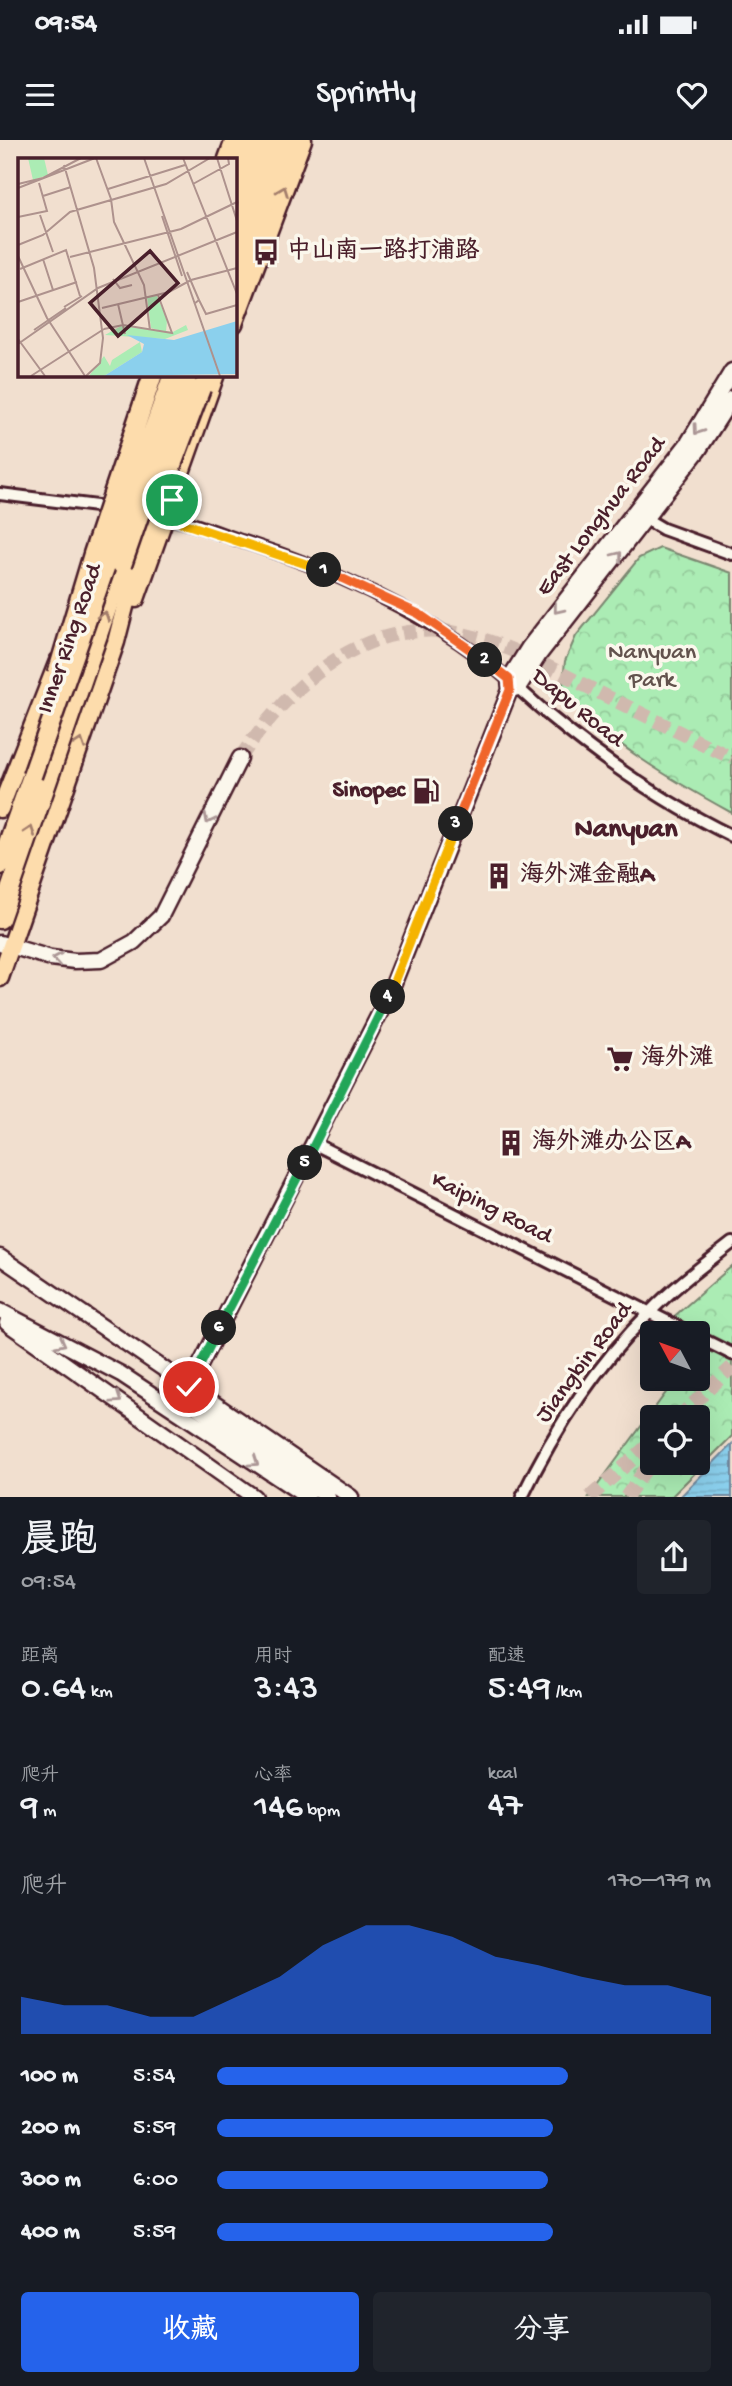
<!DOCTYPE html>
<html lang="zh">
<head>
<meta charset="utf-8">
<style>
	body { margin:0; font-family:"Gochi Hand","LXGW WenKai TC",sans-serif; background:#20242c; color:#f1f3f6; height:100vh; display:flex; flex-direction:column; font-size:26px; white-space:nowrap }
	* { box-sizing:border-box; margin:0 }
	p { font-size:23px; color:#9ea1a6 }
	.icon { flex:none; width:38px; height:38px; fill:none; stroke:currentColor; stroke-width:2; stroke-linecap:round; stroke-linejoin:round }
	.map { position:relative; height:1357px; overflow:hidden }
	.panel { display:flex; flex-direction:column; background:#171b24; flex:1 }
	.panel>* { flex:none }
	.needle { width:46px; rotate:311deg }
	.controls { position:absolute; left:640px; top:1181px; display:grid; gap:14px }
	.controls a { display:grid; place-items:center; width:70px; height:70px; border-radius:7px; background:#171b24; box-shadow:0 7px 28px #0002; font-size:35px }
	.pin { position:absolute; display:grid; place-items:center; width:60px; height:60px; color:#fff; margin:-30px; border:4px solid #fff; border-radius:50%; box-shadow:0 2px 7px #0007 }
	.km { position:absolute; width:35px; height:35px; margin:-18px; border-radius:50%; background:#222; color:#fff; font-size:19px; line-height:35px; text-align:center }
	.round { display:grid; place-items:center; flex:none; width:74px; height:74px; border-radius:7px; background:#20242c }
	.headline { display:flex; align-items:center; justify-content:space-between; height:119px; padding:0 21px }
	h1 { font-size:38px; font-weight:600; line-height:52px }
	.metrics { display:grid; grid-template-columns:repeat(3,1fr); gap:10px; height:119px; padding:7px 21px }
	.metrics div { display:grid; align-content:center }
	.metrics b { font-size:35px; font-weight:600 }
	.metrics small { font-size:19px; font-weight:400 }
	.metrics p { font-size:19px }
	.chart { height:196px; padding:14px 21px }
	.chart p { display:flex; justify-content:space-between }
	.chart svg { width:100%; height:126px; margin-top:7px; fill:#2563eb; opacity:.7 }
	.action { display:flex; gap:14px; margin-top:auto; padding:14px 21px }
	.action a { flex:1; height:80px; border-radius:7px; background:#2563eb; color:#fff; font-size:28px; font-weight:600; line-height:80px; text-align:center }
	.action a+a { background:#20242c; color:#f1f3f6 }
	ul { padding:0 21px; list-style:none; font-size:23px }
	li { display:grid; grid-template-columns:112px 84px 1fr; align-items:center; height:52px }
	li i { height:18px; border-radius:9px; background:#2563eb }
	.status { display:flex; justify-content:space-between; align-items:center; height:49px; padding:0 35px; background:#171b24; direction:ltr }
	.status svg { height:19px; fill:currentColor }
	header { display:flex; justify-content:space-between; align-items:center; height:91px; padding:0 21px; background:#171b24; font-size:32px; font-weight:600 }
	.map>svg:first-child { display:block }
	.park { fill:url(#park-crowns); stroke:#7a8670; stroke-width:2; fill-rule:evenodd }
	.water { fill:url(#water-rules); stroke:#71899f; stroke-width:2 }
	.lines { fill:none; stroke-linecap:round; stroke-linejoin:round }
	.secondary-tunnel { stroke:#d0b9ae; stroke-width:14; stroke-dasharray:14 7; stroke-linecap:butt }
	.minor-casing { stroke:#4a1f2b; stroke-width:16 }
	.secondary-casing { stroke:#4a1f2b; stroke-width:19 }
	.primary-casing { stroke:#4a1f2b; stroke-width:21 }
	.trunk-casing { stroke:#4a1f2b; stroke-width:23 }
	.minor { stroke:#fbf7ec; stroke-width:10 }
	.secondary { stroke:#fbf7ec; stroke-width:14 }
	.primary { stroke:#fddcac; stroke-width:16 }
	.trunk { stroke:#fddcac; stroke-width:18 }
	.trunk-bridge-casing { stroke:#4a1f2b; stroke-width:23; stroke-linecap:butt }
	.trunk-bridge { stroke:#fddcac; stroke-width:18 }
	.oneway { stroke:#a47e6c }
	.oneway2 { stroke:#ab9695 }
	.split-1-casing { stroke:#fff; stroke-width:14 }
	.split-2-casing { stroke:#fff; stroke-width:14 }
	.split-3-casing { stroke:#fff; stroke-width:14 }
	.split-4-casing { stroke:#fff; stroke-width:14 }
	.split-5-casing { stroke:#fff; stroke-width:14 }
	.split-6-casing { stroke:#fff; stroke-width:14 }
	.split-7-casing { stroke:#fff; stroke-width:14 }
	.split-1 { stroke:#f5b400; stroke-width:9 }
	.split-2 { stroke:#f0652b; stroke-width:9 }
	.split-3 { stroke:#f0652b; stroke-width:9 }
	.split-4 { stroke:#f5b400; stroke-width:9 }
	.split-5 { stroke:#22a559; stroke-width:9 }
	.split-6 { stroke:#22a559; stroke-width:9 }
	.split-7 { stroke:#22a559; stroke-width:9 }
	.labels { text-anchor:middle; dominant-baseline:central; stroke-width:7; stroke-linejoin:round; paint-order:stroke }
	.poi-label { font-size:24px; font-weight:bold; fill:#4a1f2b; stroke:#fbf7ec; text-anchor:start }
	.street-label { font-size:24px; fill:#4a1f2b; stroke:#fbf7ec }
	.park-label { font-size:24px; fill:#62524d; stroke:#fbf7ec }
	.quarter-label { font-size:28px; font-weight:bold; fill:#4a1f2b; stroke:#fbf7ec }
	.inset-road { fill:none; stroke:#ae928d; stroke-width:2 }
	.view { fill:#4a1f2b; fill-opacity:0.15; stroke:#4a1f2b; stroke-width:3.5 }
	.inset-edge { fill:none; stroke:#4a1f2b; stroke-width:3.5 }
</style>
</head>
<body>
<div class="status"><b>09:54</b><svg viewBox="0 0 49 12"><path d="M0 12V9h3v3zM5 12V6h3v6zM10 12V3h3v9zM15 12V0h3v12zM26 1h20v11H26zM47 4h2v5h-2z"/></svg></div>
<header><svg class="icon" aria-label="menu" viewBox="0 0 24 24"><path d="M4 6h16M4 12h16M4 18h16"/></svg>Sprintly<svg class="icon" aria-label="heart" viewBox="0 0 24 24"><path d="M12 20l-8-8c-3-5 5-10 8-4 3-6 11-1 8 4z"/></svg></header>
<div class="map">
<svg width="732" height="1357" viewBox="0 0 732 1357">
	<defs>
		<pattern id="park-crowns" width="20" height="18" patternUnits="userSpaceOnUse" patternTransform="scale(1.75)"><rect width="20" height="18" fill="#abecb4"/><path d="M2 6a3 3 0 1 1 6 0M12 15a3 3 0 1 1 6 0" fill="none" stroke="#95ca9b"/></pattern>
		<pattern id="water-rules" width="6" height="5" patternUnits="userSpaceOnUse" patternTransform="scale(1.75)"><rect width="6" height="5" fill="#8bd0ed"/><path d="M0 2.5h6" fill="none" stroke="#79b2cb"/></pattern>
	</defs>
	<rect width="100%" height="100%" fill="#f1dfcf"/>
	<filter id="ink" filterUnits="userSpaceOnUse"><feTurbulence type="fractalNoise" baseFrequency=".0143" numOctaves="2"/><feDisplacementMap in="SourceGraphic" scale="14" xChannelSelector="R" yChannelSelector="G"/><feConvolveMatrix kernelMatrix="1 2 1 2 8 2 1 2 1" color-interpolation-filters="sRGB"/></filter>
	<g filter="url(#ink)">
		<path class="park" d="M 660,408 L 732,433 L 732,673 C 672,640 607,603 562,550 L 565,521 L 576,496 L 639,418 Z
			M 732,1126 L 732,1296 L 671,1357 L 589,1357 L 676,1239 L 698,1239 L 698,1194 L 655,1193 ZM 653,1278 L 698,1278 L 698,1323 L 653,1323 Z"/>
		<path class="water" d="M 732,1304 L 732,1357 L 680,1357 Z"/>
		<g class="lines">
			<path class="secondary-tunnel" d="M 240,618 C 285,551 354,485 441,491 C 491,495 541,523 584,545 C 634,570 683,594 732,618
				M 678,1278 L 732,1227
				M 590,1357 L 653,1301
				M 626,1357 L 653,1319"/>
			<g class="minor-casing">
				<path id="minor" d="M 0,354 L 113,368
					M 160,376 C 188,381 215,392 241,401 C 331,429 412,466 487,522 C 510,539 529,559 551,577 C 608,624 666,664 732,696
					M 641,376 L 663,389 L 732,414
					M 315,1004 L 692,1194
					M 698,1197 L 732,1214
					M 522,1357 C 554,1290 597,1225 650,1172 C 675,1146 704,1125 732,1103"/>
			</g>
			<g class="secondary-casing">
				<path id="secondary" d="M 510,550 L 518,548 L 539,515 L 698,311 L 732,258
					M 0,803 L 51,818 L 75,821 L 101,820 L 134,802 L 161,776 L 240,618
					M 0,1117 L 351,1357
					M 0,1171 L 121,1234 L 307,1357
					M 7,1183 L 254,1357
					M 189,1247 L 389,855 L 510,550 L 509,539 L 529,507 L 688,303 L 732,231
					M 190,1248 L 198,1268 L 328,1357"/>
			</g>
			<g class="primary-casing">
				<path id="primary" d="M 234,184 L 303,0
					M 136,459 L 216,234
					M 0,669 L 58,521
					M 0,838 L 116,502 L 139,412 L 159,355"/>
			</g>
			<g class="trunk-casing">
				<path id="trunk" d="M 228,19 L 235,0
					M 234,54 L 252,0
					M 234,102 L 269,0
					M 234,151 L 287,0
					M 201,248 L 205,234
					M 0,725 L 32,636
					M 0,779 L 122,425"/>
			</g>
			<use href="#minor" class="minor"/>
			<use href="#secondary" class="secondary"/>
			<use href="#primary" class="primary"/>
			<use href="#trunk" class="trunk"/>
			<g class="trunk-bridge-casing">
				<path id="trunk-bridge" d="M 153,366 L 167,338 L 201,248
					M 122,425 L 188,234
					M 57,534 L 93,414 L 153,234
					M 32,636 L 173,234"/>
			</g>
			<use href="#trunk-bridge" class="trunk-bridge"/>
		</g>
		<defs><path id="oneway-chevron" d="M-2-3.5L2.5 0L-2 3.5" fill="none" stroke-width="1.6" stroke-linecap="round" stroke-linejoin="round" transform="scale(1.75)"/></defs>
		<g class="oneway">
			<use href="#oneway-chevron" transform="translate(283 51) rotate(-69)"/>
			<use href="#oneway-chevron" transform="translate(104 476) rotate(-71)"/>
			<use href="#oneway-chevron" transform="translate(80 603) rotate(-71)"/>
			<use href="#oneway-chevron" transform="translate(30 691) rotate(-71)"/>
		</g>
		<g class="oneway2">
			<use href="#oneway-chevron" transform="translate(698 290) rotate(125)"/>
			<use href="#oneway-chevron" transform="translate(618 416) rotate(-52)"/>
			<use href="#oneway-chevron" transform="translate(558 469) rotate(129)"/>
			<use href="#oneway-chevron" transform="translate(209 679) rotate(117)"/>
			<use href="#oneway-chevron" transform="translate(57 819) rotate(-171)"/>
			<use href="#oneway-chevron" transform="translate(61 1203) rotate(27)"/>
			<use href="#oneway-chevron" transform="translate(117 1259) rotate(34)"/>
			<use href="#oneway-chevron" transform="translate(254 1322) rotate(34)"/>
		</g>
	</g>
	<g class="lines" filter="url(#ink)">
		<g class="split-1-casing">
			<path id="split-1" d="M 172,360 L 165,377 L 324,430"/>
		</g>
		<g class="split-2-casing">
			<path id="split-2" d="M 324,430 L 419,474 L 485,520"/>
		</g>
		<g class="split-3-casing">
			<path id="split-3" d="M 456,684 L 510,550 L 509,539 L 485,520"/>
		</g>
		<g class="split-4-casing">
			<path id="split-4" d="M 388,857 L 456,684"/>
		</g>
		<g class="split-5-casing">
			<path id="split-5" d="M 305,1023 L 388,857"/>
		</g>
		<g class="split-6-casing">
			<path id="split-6" d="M 219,1188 L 305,1023"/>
		</g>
		<g class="split-7-casing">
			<path id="split-7" d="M 189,1247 L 219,1188"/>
		</g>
		<use href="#split-1" class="split-1"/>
		<use href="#split-2" class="split-2"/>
		<use href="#split-3" class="split-3"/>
		<use href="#split-4" class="split-4"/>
		<use href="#split-5" class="split-5"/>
		<use href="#split-6" class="split-6"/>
		<use href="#split-7" class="split-7"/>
	</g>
	<defs>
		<g id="bus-bare" transform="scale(2.1)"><path d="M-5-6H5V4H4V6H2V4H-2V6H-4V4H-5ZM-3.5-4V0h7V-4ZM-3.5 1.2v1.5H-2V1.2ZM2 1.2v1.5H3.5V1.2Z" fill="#4a1f2b" stroke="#fbf7ec" stroke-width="2.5" paint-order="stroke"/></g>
		<g id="fuel-bare" transform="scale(2.1)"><path d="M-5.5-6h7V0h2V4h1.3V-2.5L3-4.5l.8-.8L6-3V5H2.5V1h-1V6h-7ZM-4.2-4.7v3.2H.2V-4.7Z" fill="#4a1f2b" stroke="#fbf7ec" stroke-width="2.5" paint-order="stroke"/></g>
		<g id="building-bare" transform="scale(2.1)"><path d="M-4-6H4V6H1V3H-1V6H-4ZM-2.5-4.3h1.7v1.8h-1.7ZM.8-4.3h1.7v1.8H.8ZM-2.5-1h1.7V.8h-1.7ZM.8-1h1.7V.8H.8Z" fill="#4a1f2b" stroke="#fbf7ec" stroke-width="2.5" paint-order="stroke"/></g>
		<g id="supermarket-bare" transform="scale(2.1)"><path d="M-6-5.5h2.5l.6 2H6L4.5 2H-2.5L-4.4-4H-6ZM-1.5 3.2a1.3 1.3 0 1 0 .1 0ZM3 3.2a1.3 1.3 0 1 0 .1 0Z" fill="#4a1f2b" stroke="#fbf7ec" stroke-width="2.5" paint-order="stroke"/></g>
	</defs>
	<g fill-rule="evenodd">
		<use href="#bus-bare" x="266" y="112"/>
		<use href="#fuel-bare" x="426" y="651"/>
		<use href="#building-bare" x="499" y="736"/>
		<use href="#supermarket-bare" x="620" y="919"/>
		<use href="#building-bare" x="511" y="1003"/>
	</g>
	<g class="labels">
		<g class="poi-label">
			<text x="287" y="112">中山南一路打浦路</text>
			<text x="405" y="651" text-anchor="end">Sinopec</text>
			<text x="520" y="736">海外滩金融A</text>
			<text x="641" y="919">海外滩</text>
			<text x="532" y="1003">海外滩办公区A</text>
		</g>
		<g class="street-label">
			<text transform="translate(602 377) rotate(-52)">East Longhua Road</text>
			<text transform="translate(71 499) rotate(-71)">Inner Ring Road</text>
			<text transform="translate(577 569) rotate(39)">Dapu Road</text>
			<text transform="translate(491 1069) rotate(27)">Kaiping Road</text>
			<text transform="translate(585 1223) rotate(-53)">Jiangbin Road</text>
		</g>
		<g class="park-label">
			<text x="652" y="513">Nanyuan<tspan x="652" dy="28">Park</tspan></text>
		</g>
		<g class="quarter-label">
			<text x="626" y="690">Nanyuan</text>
		</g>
	</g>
	<g transform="translate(18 18)">
		<rect width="219" height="219" fill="#f1dfcf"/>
		<path d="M 139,138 L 149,162 L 148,174 L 133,170 L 129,139 ZM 168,167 L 170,172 L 147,181 L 87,177 L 103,168 L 155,174 ZM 122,184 L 124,194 L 86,218 L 71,218 L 86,198 L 92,208 L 94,202 Z" fill="#abecb4"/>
		<path d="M 10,0 L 26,0 L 30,17 L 15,22 Z" fill="#abecb4"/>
		<path d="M 219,163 L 219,216 L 86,218 L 124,194 L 126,186 L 109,177 L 156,182 Z" fill="#8bd0ed"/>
		<path class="inset-road" d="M 78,0 L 93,41 L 96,64 L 126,127 L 132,172M 126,0 L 202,218M 165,0 L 219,136M 199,0 L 219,63M 46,7 L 76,110 L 85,180 L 82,205 L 68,218M 0,26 L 25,20 L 63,0M 175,26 L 211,6 L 210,0M 0,30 L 77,0M 90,31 L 167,7M 25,38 L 53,29M 22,57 L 35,94M 144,58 L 164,118M 0,59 L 29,53 L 21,25M 0,87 L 25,77 L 52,54 L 148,26 L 192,0M 0,98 L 29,160 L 67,218M 52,99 L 163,71 L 219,44M 25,101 L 35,132M 2,111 L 48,92 L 62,138M 169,114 L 181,142 L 176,146M 95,121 L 102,130 L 114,127M 181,142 L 188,156 L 219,147M 0,144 L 59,124M 100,146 L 107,176M 46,149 L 64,138M 84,150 L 151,134 L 173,122 L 219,110M 86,171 L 105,167 L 154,175 L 140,137M 16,172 L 48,150M 0,181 L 27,218M 0,186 L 80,130 L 219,74M 13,218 L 86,171"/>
		<path class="view" d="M 132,93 L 160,125 L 100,178 L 72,145 Z"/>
		<rect width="219" height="219" class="inset-edge"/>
	</g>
</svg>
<div class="controls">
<a><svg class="needle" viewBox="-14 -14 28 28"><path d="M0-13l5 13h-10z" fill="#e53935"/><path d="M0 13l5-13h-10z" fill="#9ea1a6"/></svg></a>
<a><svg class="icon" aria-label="locate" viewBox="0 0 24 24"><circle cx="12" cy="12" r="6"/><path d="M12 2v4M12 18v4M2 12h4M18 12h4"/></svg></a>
</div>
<div class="pin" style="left:172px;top:360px;background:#1e9e55"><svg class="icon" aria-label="arrive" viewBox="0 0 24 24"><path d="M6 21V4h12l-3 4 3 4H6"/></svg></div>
<div class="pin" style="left:189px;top:1247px;background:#d93025"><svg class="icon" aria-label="check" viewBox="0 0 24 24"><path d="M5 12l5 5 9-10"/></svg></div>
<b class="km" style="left:324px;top:430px">1</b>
<b class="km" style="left:485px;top:520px">2</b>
<b class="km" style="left:456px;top:684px">3</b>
<b class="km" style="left:388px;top:857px">4</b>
<b class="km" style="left:305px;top:1023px">5</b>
<b class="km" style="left:219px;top:1188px">6</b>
</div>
<section class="panel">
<div class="headline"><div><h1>晨跑</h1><p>09:54</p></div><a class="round"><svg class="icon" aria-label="share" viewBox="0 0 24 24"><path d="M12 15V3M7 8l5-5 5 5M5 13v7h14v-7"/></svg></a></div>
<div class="metrics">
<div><p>距离</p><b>0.64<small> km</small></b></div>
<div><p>用时</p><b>3:43</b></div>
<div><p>配速</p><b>5:49<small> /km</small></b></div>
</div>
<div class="metrics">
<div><p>爬升</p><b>9<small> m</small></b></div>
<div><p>心率</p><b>146<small> bpm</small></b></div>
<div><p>kcal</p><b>47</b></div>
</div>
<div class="chart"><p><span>爬升</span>170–179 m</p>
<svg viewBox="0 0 160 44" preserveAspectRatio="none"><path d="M0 44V31L10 34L20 34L30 38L40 38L50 31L60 24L70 13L80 6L90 6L100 10L110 17L120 20L130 24L140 27L150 27L160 31V44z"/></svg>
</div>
<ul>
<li><b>100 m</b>5:54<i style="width:71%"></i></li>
<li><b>200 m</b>5:59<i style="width:68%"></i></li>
<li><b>300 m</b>6:00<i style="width:67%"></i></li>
<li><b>400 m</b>5:59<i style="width:68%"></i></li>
</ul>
<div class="action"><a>收藏</a><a>分享</a></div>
</section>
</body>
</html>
